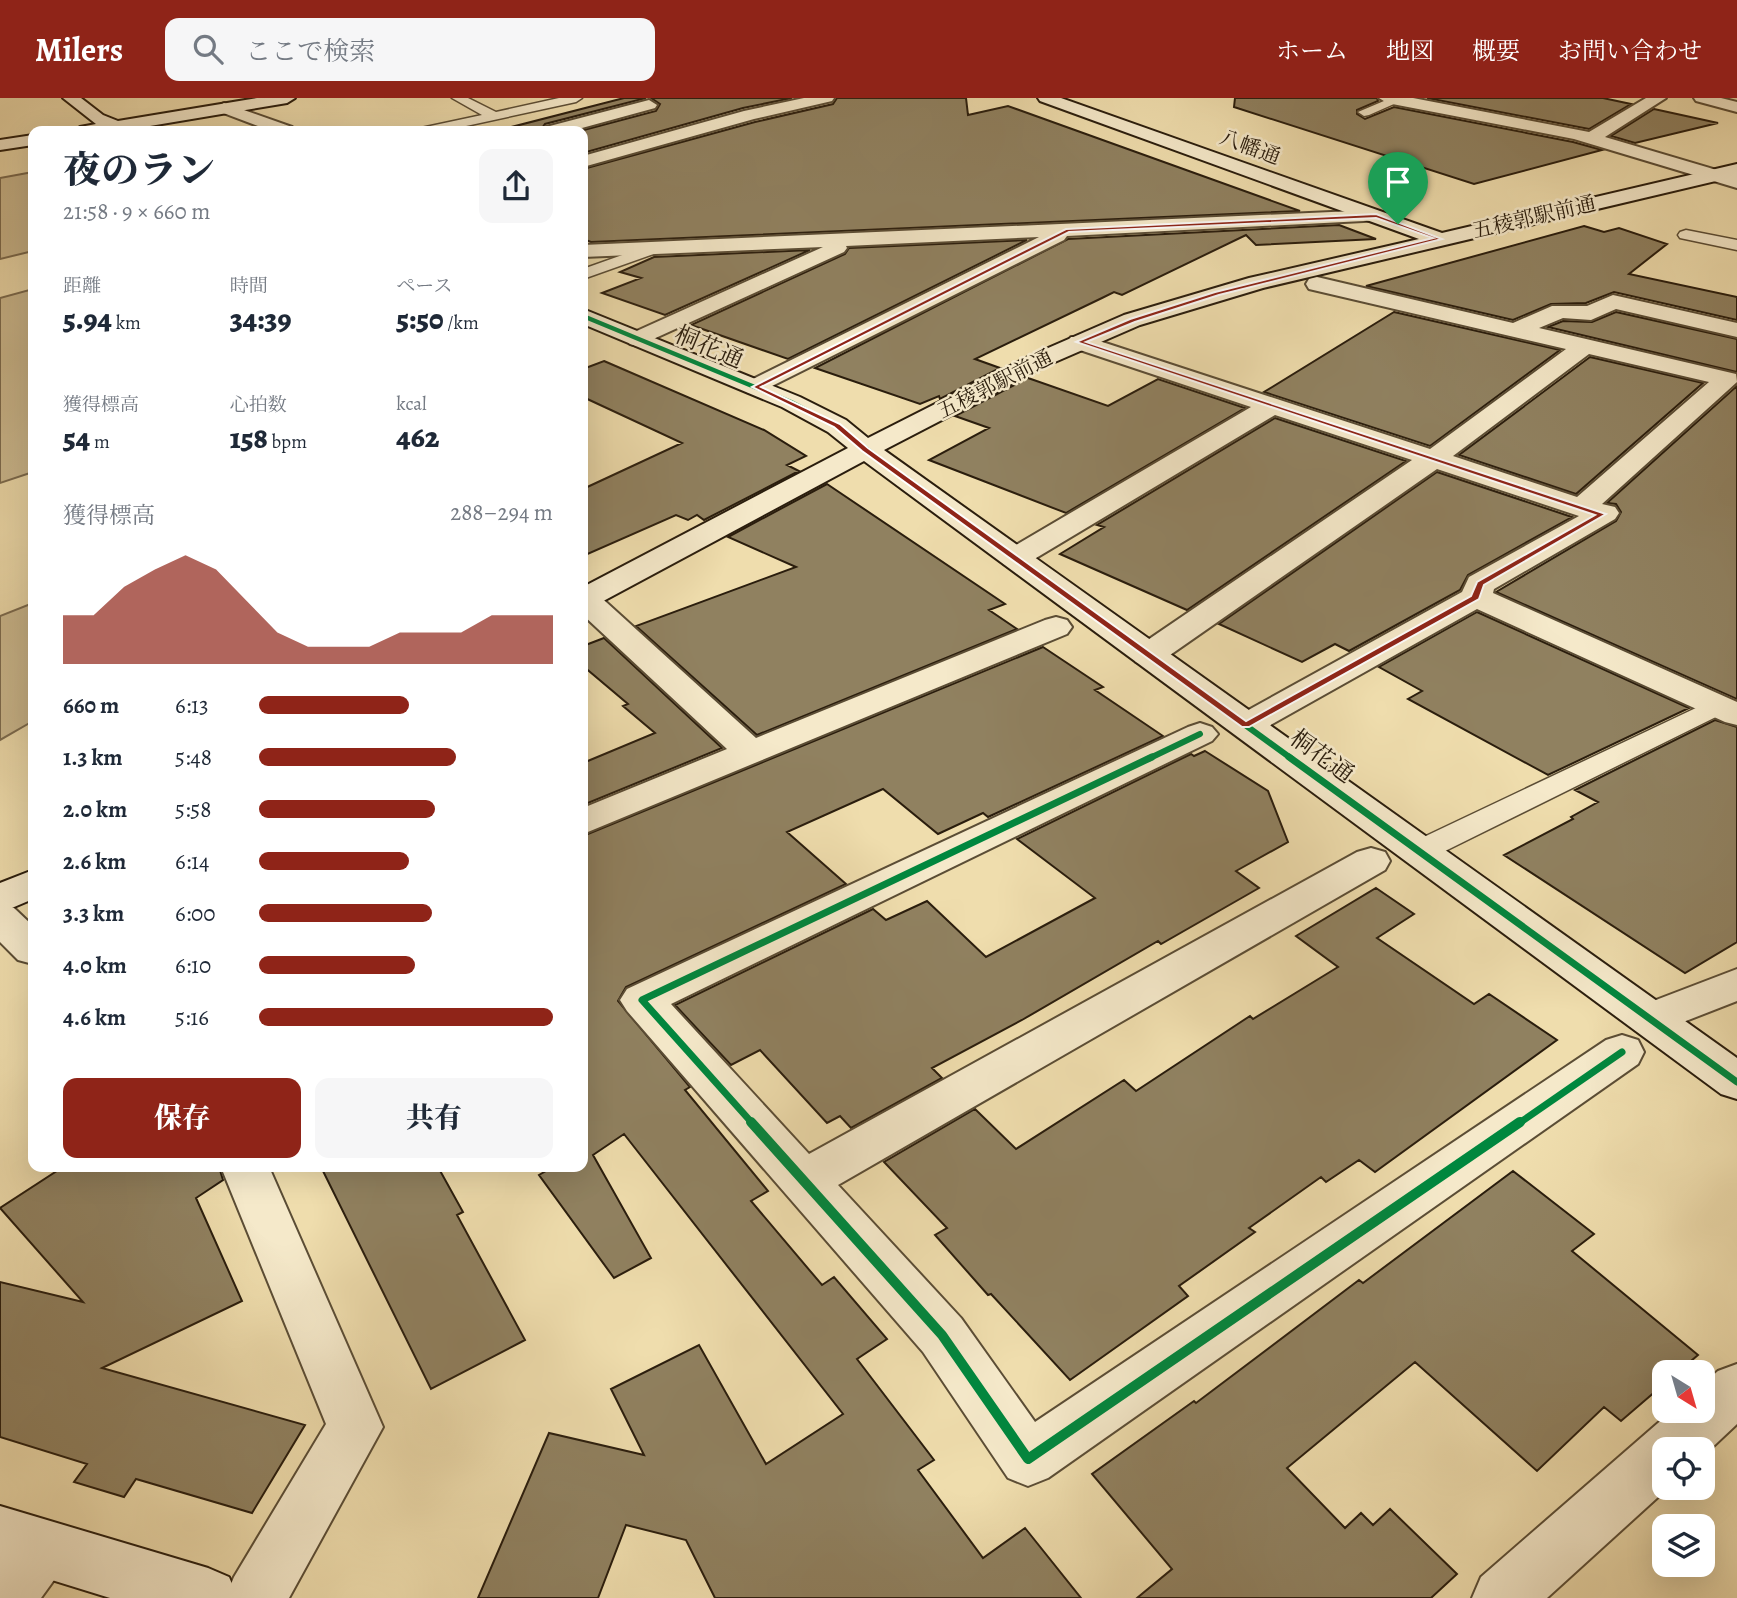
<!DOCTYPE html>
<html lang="ja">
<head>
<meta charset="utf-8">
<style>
	body { margin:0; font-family:Alegreya,"Noto Serif JP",serif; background:#f6f6f7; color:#1f2937; height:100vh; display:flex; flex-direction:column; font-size:26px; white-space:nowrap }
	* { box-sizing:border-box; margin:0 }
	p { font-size:23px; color:#747a83 }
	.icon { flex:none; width:38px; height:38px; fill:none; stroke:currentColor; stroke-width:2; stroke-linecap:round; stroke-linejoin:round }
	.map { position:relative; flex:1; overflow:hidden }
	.drawer { position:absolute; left:28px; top:28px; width:560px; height:1046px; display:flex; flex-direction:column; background:#fff; border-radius:14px; box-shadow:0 7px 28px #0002 }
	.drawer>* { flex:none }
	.needle { width:46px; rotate:143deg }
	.fabs { position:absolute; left:1652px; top:1262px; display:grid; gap:14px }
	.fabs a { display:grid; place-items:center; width:63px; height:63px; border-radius:14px; background:#fff; box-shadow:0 7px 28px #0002; font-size:35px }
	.pin { position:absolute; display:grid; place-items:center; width:60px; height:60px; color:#fff; margin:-72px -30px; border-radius:50% 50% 50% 0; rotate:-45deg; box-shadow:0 0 7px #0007 }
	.pin .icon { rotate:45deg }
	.round { display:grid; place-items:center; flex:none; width:74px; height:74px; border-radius:14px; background:#f6f6f7 }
	.head { display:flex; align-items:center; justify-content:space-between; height:119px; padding:0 35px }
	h1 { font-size:38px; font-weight:800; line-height:52px }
	.stats { display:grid; grid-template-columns:repeat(3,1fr); gap:10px; height:119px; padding:7px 35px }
	.stats div { display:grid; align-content:center }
	.stats b { font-size:30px; font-weight:800 }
	.stats small { font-size:19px; font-weight:400 }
	.stats p { font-size:19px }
	.chart { height:196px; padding:14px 35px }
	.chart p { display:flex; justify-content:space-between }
	.chart svg { width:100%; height:126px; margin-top:7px; fill:#8f2418; opacity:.7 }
	.button { display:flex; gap:14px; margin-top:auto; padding:14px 35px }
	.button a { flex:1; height:80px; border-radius:14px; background:#8f2418; color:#fff; font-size:28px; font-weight:800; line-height:80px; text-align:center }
	.button a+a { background:#f6f6f7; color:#1f2937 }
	ul { padding:0 35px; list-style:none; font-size:23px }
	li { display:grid; grid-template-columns:112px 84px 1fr; align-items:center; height:52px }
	li i { height:18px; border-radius:9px; background:#8f2418 }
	header { display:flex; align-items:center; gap:42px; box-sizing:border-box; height:98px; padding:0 35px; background:#8f2418; color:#fff }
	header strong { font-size:33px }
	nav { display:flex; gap:38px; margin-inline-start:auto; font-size:24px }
	.search { width:490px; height:63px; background:#f6f6f7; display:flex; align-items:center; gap:18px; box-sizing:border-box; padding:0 24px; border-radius:14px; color:#747a83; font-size:26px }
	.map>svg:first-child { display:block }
	.green { fill:#cebc92; stroke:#7c6c50; stroke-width:2 }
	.building { fill:#908160; stroke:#2a1d0d; stroke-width:2 }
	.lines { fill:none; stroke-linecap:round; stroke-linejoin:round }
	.lane-casing { stroke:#5b4d35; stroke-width:3 }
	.street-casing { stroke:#5b4d35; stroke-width:4 }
	.secondary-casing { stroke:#2a1d0d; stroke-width:4 }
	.lane { fill:#f5e9ca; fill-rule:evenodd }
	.street { fill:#f5e9ca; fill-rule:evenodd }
	.secondary { fill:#f5e9ca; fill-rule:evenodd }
	.cycleway-far3-casing { stroke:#f5e9ca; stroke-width:7 }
	.cycleway-far2-casing { stroke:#f5e9ca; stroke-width:10 }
	.cycleway-far1-casing { stroke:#f5e9ca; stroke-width:11 }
	.cycleway-casing { stroke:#f5e9ca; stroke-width:14 }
	.cycleway-far3 { stroke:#00873e; stroke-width:4.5 }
	.cycleway-far2 { stroke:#00873e; stroke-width:6 }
	.cycleway-far1 { stroke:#00873e; stroke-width:7 }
	.cycleway { stroke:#00873e; stroke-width:10 }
	.route { fill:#8f2418; stroke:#fff; stroke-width:2; fill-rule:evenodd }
	.labels { text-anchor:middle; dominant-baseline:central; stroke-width:5; stroke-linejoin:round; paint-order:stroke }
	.far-street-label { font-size:21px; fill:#2a1d0d; stroke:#f5e9ca }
	.street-label { font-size:24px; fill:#2a1d0d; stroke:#f5e9ca }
</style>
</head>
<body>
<header>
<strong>Milers</strong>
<div class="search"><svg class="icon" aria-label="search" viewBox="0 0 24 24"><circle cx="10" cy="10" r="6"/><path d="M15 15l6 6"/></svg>ここで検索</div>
<nav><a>ホーム</a><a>地図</a><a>概要</a><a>お問い合わせ</a></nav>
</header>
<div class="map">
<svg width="1737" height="1500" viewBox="0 0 1737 1500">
	<rect width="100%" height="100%" fill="#efddad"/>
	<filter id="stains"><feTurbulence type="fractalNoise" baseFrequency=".00286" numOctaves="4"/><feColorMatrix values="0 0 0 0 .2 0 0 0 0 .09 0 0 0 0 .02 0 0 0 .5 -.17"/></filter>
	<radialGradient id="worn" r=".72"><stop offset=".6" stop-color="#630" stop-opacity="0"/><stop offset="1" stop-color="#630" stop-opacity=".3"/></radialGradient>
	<path class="green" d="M 33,74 L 33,153 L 0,161 L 0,80 Z
		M 33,191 L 33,374 L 0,385 L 0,200 Z
		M 33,505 L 33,623 L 0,642 L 0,518 Z"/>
	<path class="building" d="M 624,0 L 646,0 L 545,26 L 540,33 L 496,33 Z
		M 651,0 L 792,0 L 743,10 L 583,55 L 583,33 L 580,33 L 656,13 L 660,6 Z
		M 837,0 L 966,0 L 968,17 L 1008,8 L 1300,113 L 591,144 L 583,141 L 583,71 L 755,24 L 833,6 Z
		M 1235,0 L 1377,0 L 1378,3 L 1357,12 L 1357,16 L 1365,21 L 1394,9 L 1573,44 L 1602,52 L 1474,86 L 1234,9 Z
		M 1427,0 L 1603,0 L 1631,6 L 1589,31 Z
		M 1654,11 L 1718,25 L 1635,45 L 1611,38 Z
		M 1339,127 L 1376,141 L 1256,147 L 1246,137 L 1122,197 L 1114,194 L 1102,200 L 975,261 L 1000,270 L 940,301 L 939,298 L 920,306 L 815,270 L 1068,141 Z
		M 1584,128 L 1604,134 L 1619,130 L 1667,146 L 1629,176 L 1737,199 L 1737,222 L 1614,194 L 1586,205 L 1551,206 L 1513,222 L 1366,188 Z
		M 1027,142 L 788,261 L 691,227 L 845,156 L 849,150 Z
		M 810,152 L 665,217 L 602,195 L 641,180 L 620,174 L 654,159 Z
		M 1394,214 L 1560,252 L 1430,348 L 1264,294 Z
		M 1616,214 L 1737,241 L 1737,274 L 1548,229 L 1563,223 L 1592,224 Z
		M 1590,259 L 1703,285 L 1576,396 L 1459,357 Z
		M 604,263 L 764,332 L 806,358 L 787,367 L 799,373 L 704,422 L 697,417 L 688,422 L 676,417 L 583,458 L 583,391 L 682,345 L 583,299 L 583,271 Z
		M 1028,280 L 1108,308 L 1158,281 L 1245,310 L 1066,415 L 929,362 L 989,330 L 955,318 Z
		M 1737,288 L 1737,601 L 1496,494 L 1616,423 L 1621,414 L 1616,406 L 1607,405 Z
		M 1275,320 L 1406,363 L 1187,512 L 1060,456 L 1104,429 L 1097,427 Z
		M 1437,374 L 1572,419 L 1468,477 L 1460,492 L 1349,553 L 1335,546 L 1302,564 L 1219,526 Z
		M 827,386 L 1005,506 L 989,512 L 1017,531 L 757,637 L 636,528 L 796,469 L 728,439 Z
		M 1477,514 L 1689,610 L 1548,677 L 1408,601 L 1422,593 L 1379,569 Z
		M 604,540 L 722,650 L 583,707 L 583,665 L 655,635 L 623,608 L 628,606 L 583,568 L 583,548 Z
		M 1043,549 L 1103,589 L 1095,592 L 1163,638 L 988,719 L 983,715 L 938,736 L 883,691 L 787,734 L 846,786 L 626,889 L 618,903 L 690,989 L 685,992 L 768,1093 L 751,1103 L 822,1187 L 834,1179 L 887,1241 L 857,1261 L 934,1362 L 918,1372 L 983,1460 L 1025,1430 L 1081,1500 L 715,1500 L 686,1442 L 626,1427 L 598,1500 L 478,1500 L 549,1335 L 644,1357 L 611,1291 L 699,1247 L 766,1366 L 843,1316 L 624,1036 L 593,1057 L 651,1160 L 614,1180 L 539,1077 L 553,1069 L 583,1069 L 583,738 Z
		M 1715,622 L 1737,629 L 1737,844 L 1685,875 L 1504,757 L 1573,721 L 1571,719 L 1598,704 L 1575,692 Z
		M 1205,653 L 1268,693 L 1288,744 L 1236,773 L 1259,790 L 1161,846 L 1158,843 L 1022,922 L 932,970 L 942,980 L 851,1030 L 840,1018 L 827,1025 L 760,952 L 731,967 L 675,907 L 873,811 L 886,822 L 927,803 L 986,859 L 1095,800 L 1017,741 L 1191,656 L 1194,658 Z
		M 1376,790 L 1414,816 L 1377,840 L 1474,906 L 1489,896 L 1557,942 L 1375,1074 L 1359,1062 L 1326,1084 L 1321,1079 L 1249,1130 L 1255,1134 L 1179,1188 L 1188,1198 L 1070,1282 L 991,1196 L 988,1197 L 935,1137 L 947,1130 L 884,1064 L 975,1011 L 1016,1051 L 1124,982 L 1136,993 L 1250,918 L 1253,921 L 1338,869 L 1296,838 Z
		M 63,1069 L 219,1069 L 223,1082 L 196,1100 L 242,1203 L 102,1270 L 305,1327 L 252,1415 L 136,1381 L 124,1399 L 74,1384 L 87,1366 L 0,1339 L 0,1184 L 83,1204 L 0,1110 Z
		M 321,1069 L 438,1069 L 463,1114 L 457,1117 L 525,1242 L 431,1291 Z
		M 1513,1073 L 1594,1136 L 1572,1153 L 1698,1257 L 1678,1274 L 1664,1274 L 1664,1286 L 1621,1323 L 1604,1309 L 1537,1373 L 1415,1264 L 1287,1370 L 1345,1430 L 1361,1415 L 1373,1427 L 1390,1411 L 1457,1476 L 1431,1500 L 1137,1500 L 1172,1471 L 1092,1376 L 1194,1303 L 1196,1305 L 1359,1182 L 1363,1185 Z"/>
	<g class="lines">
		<g class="lane-casing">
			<path id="lane" d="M 452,0 L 468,0 L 496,14 L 559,0 L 582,0 L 576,4 L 443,33 L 420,33 L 421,30 L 482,17 Z
				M 1391,0 L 1403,2 L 1369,17 L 1364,18 L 1358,14 Z
				M 1686,132 L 1737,142 L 1737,152 L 1680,140 L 1678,137 L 1680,134 Z
				M 656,145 L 664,150 L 662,153 L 583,181 L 583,171 Z
				M 1717,600 L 1726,602 L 1730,608 L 1726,614 L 1431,760 L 1420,763 L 1409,760 L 1405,753 L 1409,746 Z"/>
		</g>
		<g class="street-casing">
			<path id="street" d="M 804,0 L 834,0 L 832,3 L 754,21 L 583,69 L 583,58 L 744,13 Z
				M 1379,0 L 1413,0 L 1589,34 L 1646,0 L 1666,0 L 1605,39 L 1737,78 L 1737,90 L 1574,41 L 1387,5 Z
				M 1694,0 L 1721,0 L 1737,4 L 1737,14 L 1696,3 Z
				M 649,2 L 657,7 L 655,10 L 571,33 L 543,33 L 546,29 Z
				M 224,5 L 292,29 L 295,33 L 271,33 L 218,13 L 216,10 Z
				M 1376,112 L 1386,118 L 1383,122 L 1067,138 L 1064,142 L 756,296 L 747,294 L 744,289 L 747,284 L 1039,139 L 846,148 L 847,150 L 844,154 L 638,248 L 630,246 L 626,241 L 630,236 L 823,149 L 583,159 L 583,147 Z
				M 1317,179 L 1513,225 L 1552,208 L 1587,208 L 1613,197 L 1737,225 L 1737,239 L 1616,211 L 1591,222 L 1563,220 L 1539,230 L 1736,276 L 1737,284 L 1602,406 L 1615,409 L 1619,415 L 1615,421 L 1494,491 L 1493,495 L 1737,604 L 1737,627 L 1725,624 L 1477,511 L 1258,634 L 1246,637 L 1234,634 L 1229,627 L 1234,620 L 1462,494 L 1469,479 L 1579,418 L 1437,371 L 1160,564 L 1148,567 L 1136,564 L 1132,557 L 1136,550 L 1412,362 L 1275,317 L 1026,466 L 1015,469 L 1004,466 L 1000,460 L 1004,454 L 1251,309 L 1071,249 L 1067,244 L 1071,239 L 1087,239 L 1430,351 L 1566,251 L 1309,191 L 1306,186 L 1309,181 ZM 1589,256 L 1709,284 L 1577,399 L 1453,358 Z
				M 583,492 L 595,494 L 756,640 L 1045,522 L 1056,519 L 1067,522 L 1072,529 L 1067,536 L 583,736 L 583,710 L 727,651 L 583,517 Z
				M 1200,625 L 1212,629 L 1218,636 L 1212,643 L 671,906 L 809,1056 L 1357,754 L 1371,750 L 1385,754 L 1390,763 L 1385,772 L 838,1087 L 961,1220 L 1035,1324 L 1606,942 L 1622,937 L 1638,942 L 1644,954 L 1638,966 L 1048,1380 L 1028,1388 L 1008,1380 L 923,1254 L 627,913 L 620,902 L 627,891 L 1188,629 Z
				M 0,806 L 14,810 L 33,828 L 33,866 L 18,862 L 0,844 Z
				M 1737,871 L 1737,903 L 1650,937 L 1635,932 L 1628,921 L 1635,910 Z
				M 221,1069 L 269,1069 L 383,1329 L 289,1500 L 225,1500 L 234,1479 L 326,1326 Z
				M 1737,1266 L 1737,1326 L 1703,1358 L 1703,1351 L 1664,1351 L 1664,1390 L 1668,1390 L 1547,1500 L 1472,1500 L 1481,1479 L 1673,1312 L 1703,1312 L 1703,1286 L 1718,1273 Z
				M 41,1421 L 62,1429 L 71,1450 L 62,1471 L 41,1500 L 0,1500 L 0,1456 L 20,1429 Z"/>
		</g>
		<g class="secondary-casing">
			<path id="secondary" d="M 63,0 L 81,0 L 103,17 L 118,23 L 257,0 L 295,0 L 287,5 L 132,31 L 130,33 L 78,33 L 80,29 L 96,26 Z
				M 1038,0 L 1061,0 L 1442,135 L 1737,66 L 1737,78 L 1263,190 L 1140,227 L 1048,267 L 884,352 L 1737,960 L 1737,1001 L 1721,996 L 864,363 L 594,508 L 583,510 L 583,489 L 848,350 L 828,334 L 782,309 L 583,226 L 583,211 L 800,299 L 846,322 L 868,340 L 1032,257 L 1124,217 L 1249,180 L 1419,141 L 1040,3 Z
				M 33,37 L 33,47 L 0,52 L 0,42 Z
				M 33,772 L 33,801 L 0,815 L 0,785 Z
				M 0,1408 L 208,1470 L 229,1479 L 238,1500 L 110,1500 L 0,1466 Z"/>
		</g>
		<use href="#lane" class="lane"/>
		<use href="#street" class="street"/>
		<use href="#secondary" class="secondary"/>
		<g class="cycleway-far3-casing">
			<path id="cycleway-far3" d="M 583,218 L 791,304 L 837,328 L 906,381"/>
		</g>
		<g class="cycleway-far2-casing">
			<path id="cycleway-far2" d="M 904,379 L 1292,661
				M 1148,661 L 1200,636"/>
		</g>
		<g class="cycleway-far1-casing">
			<path id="cycleway-far1" d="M 1289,659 L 1737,984
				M 753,1026 L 642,902 L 1152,659
				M 1518,1026 L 1622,954"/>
		</g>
		<g class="cycleway-casing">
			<path id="cycleway" d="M 751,1024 L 942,1237 L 1028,1361 L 1520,1024"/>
		</g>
		<use href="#cycleway-far3" class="cycleway-far3"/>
		<use href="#cycleway-far2" class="cycleway-far2"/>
		<use href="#cycleway-far1" class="cycleway-far1"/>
		<use href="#cycleway" class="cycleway"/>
	</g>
	<path class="route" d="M 1376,116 L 1442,141 L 1219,197 L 1135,224 L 1086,244 L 1606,416 L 1484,487 L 1479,501 L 1249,629 L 1242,629 L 862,353 L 834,329 L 752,289 L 1066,131 ZM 1376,120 L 1433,140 L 1215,194 L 1130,221 L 1076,244 L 1595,417 L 1477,484 L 1471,498 L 1246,623 L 868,350 L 840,326 L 761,289 L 1069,134 Z"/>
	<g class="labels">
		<g class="far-street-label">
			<text transform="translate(1250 49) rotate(20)">八幡通</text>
			<text transform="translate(1534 119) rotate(-13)">五稜郭駅前通</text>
			<text transform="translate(995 286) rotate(-27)">五稜郭駅前通</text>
		</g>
		<g class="street-label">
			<text transform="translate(709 249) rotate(23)">桐花通</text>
			<text transform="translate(1322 658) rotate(36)">桐花通</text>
		</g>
	</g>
	<rect width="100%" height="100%" filter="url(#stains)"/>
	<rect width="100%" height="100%" fill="url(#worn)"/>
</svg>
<div class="fabs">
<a><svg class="needle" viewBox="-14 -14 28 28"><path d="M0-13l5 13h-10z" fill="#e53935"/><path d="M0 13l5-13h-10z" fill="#747a83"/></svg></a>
<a><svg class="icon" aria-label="locate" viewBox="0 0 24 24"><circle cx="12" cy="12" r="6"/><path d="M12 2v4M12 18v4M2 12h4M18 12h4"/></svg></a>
<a><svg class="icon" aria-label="layers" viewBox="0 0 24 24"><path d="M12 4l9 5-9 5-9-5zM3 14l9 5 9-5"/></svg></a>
</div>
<div class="pin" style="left:1398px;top:126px;background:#1e9e55"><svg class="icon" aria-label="arrive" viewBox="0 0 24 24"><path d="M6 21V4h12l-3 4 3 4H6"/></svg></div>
<section class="drawer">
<div class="head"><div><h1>夜のラン</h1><p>21:58 · 9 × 660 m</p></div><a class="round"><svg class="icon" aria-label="share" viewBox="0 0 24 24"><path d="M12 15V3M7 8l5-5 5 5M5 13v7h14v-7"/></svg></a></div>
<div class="stats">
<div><p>距離</p><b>5.94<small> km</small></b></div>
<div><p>時間</p><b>34:39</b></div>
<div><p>ペース</p><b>5:50<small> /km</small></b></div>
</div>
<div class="stats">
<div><p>獲得標高</p><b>54<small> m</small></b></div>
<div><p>心拍数</p><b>158<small> bpm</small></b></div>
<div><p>kcal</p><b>462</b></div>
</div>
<div class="chart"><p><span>獲得標高</span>288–294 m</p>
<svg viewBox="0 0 160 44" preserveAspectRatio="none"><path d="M0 44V27L10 27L20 17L30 11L40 6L50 11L60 22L70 33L80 38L90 38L100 38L110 33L120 33L130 33L140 27L150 27L160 27V44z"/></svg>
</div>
<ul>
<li><b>660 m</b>6:13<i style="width:51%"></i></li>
<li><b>1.3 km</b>5:48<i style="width:67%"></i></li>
<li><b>2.0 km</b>5:58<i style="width:60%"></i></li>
<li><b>2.6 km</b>6:14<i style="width:51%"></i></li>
<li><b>3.3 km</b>6:00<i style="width:59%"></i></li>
<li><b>4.0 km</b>6:10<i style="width:53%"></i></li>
<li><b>4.6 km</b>5:16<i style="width:100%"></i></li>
</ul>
<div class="button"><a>保存</a><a>共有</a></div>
</section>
</div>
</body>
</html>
